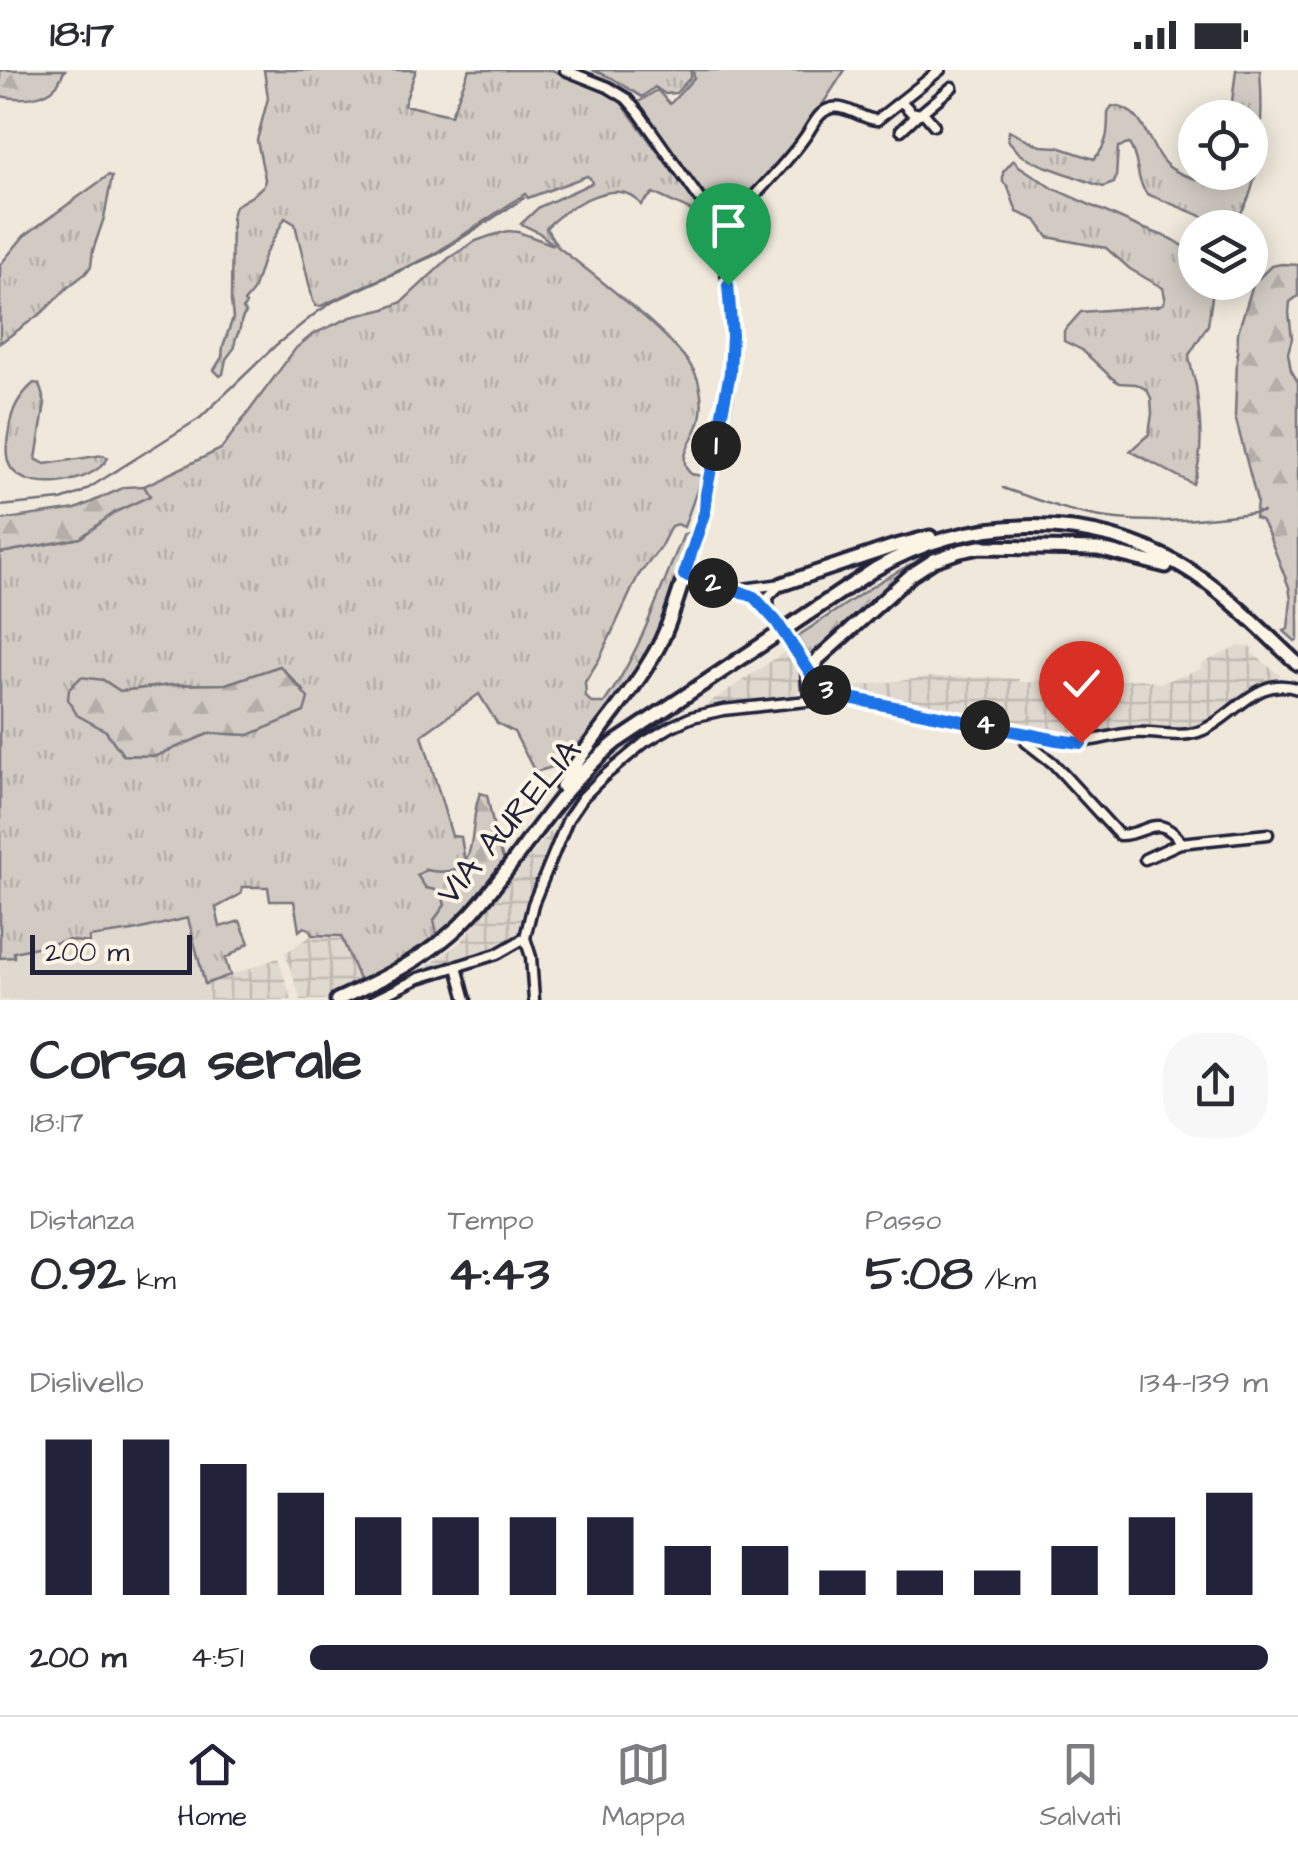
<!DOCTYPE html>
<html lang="it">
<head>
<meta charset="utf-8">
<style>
	body { margin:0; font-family:"Architects Daughter",sans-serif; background:#f7f7f7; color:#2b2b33; height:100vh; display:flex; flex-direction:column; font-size:38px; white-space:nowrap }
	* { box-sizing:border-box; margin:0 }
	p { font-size:32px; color:#7c7c81 }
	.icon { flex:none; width:55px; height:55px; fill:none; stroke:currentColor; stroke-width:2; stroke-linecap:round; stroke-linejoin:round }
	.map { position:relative; height:930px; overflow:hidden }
	.drawer { display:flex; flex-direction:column; background:#fff; flex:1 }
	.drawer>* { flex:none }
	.tools { position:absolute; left:1178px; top:30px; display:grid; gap:20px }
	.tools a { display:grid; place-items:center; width:90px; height:90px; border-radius:50%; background:#fff; box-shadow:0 5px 25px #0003; font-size:50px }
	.scale { position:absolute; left:30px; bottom:25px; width:162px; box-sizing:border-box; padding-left:10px; border:5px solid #22223b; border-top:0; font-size:28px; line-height:35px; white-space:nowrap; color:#22223b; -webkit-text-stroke:8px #fcf5e5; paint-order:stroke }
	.pin { position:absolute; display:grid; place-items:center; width:85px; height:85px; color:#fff; margin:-102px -42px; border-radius:50% 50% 50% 0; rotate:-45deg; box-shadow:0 0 10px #0007 }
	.pin .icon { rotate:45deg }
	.km { position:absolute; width:50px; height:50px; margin:-25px; border-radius:50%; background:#222; color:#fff; font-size:28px; line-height:50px; text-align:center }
	.round { display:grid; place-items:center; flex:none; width:105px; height:105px; border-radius:40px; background:#f7f7f7 }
	.head { display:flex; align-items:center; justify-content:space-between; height:170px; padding:0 30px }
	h1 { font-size:55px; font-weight:700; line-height:75px }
	.stats { display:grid; grid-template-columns:repeat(3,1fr); gap:15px; height:170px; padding:10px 30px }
	.stats div { display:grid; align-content:center }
	.stats b { font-size:50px; font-weight:700 }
	.stats small { font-size:28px; font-weight:400 }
	.stats p { font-size:28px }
	.chart { height:280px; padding:20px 30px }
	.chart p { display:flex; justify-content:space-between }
	.chart svg { width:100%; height:180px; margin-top:10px; stroke:#22223b; stroke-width:6 }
	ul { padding:0 30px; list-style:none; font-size:32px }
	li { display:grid; grid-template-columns:160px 120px 1fr; align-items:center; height:75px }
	li i { height:25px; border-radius:12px; background:#22223b }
	.status { display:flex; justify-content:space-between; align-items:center; height:70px; padding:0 50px; background:#fff; direction:ltr }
	.status svg { height:28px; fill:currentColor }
	.menu { display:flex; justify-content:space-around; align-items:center; height:140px; border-top:2px solid #e1e1e2; background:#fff; font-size:28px; color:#7c7c81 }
	.menu a { display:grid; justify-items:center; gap:5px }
	.menu .active { color:#22223b }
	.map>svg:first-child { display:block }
	.built { fill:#e0d9cf }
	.industrial { fill:url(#industrial-grid) }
	.grass { fill:url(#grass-tufts); stroke:#7a767f; stroke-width:2.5; fill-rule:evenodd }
	.forest { fill:url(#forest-firs); stroke:#7a767f; stroke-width:2.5 }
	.pitch { fill:#d1cbc3; stroke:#7a767f; stroke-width:2.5 }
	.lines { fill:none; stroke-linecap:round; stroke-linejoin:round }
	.stream { stroke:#716f79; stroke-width:2.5 }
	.minor-casing { stroke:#22223b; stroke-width:15 }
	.highway-casing { stroke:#22223b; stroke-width:19 }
	.minor { stroke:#fcf5e5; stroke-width:8 }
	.highway { stroke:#fcf5e5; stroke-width:11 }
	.minor-bridge-casing { stroke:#22223b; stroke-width:15; stroke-linecap:butt }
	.minor-bridge { stroke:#fcf5e5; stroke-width:8 }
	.route-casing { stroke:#fff; stroke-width:20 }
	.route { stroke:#1a73e8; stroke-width:12 }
	.labels { text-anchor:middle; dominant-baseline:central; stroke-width:8; stroke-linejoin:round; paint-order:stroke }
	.street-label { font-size:35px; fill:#22223b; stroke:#fcf5e5 }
</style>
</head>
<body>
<div class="status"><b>18:17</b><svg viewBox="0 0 49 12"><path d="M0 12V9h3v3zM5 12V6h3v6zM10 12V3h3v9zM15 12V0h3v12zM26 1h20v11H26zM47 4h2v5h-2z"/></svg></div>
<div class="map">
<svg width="1298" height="930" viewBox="0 0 1298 930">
	<defs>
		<pattern id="industrial-grid" width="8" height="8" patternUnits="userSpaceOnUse" patternTransform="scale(2.5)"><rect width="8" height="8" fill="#e0d9cf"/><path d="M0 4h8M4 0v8" fill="none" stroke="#c0bab3"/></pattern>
		<pattern id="grass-tufts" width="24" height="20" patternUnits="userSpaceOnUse" patternTransform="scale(2.5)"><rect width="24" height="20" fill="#d1cbc3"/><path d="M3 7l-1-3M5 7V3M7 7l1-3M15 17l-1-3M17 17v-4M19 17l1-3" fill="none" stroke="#b3aea8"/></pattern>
		<pattern id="forest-firs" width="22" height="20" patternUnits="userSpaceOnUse" patternTransform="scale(2.5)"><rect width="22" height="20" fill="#d1cbc3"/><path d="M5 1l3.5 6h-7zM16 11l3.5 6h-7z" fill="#b3aea8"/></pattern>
	</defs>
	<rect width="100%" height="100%" fill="#efe8db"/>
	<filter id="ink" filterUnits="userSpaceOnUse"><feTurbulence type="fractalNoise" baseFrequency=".01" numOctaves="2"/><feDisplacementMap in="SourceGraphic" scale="20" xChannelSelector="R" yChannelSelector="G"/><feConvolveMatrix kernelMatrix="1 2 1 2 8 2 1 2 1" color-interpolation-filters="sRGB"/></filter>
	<g filter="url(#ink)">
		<path class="built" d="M 188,848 L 209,930 L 0,930 L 0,888 L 13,887 L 14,883 L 68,870 L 88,873 L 88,867 L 133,861 Z"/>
		<path class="industrial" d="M 1239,576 L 1254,578 L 1251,582 L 1281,606 L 1239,626 L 1213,647 L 1191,659 L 1134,656 L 1078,669 L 988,648 L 922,639 L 857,626 L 857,616 L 931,607 L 993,607 L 1019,609 L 1020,612 L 1033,612 L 1113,595 L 1119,600 L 1114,603 L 1101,639 L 1111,639 L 1120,611 L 1140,609 L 1161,613 L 1201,599 L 1201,594 Z
			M 789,579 L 804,608 L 803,614 L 795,626 L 706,639 L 703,637 Z
			M 563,746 L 525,841 L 522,866 L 460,892 L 415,905 L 461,872 Z
			M 312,865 L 341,866 L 360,912 L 324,930 L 301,930 L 285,883 Z
			M 278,888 L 292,930 L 209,930 L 205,914 Z"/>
		<path class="grass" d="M 264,0 L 416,0 L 404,35 L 451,45 L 469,0 L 552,0 L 611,25 L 620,31 L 701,140 L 698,144 L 653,123 L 641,135 C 619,103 566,137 546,158 L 557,176 C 591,204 686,272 698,310 C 701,321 703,337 700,349 C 696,368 674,388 691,404 L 702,406 L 684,457 L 677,454 L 671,456 L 660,478 L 638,506 L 600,588 L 585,612 L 586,627 L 592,633 L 604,633 C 641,582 659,521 684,464 L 692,462 L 648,588 L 616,631 L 560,695 L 535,702 L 514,662 L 497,653 L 479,624 L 422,665 L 452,766 L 461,767 L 465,791 C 452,806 444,804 426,800 L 441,821 L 445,835 L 434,850 L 438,868 L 404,890 L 360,912 L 341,866 L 312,865 L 309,859 L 304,857 L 299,861 L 294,831 L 270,831 L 268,817 L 242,817 L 241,824 L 216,838 L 220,857 L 240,851 L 249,873 L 225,889 L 230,905 L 205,914 L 188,848 L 133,861 L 89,867 L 89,873 L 68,870 L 14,882 L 14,887 L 0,888 L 0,483 L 80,468 L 115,442 L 149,426 L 144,416 L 221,379 L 296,278 L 313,264 L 351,247 L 385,239 L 402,232 L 449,188 L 476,171 L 490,166 L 508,161 L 518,162 L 554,175 L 538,162 L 521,154 L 539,137 L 592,113 L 590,108 L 587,106 L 528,128 L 525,124 L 431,186 L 321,236 L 316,236 L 313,231 L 295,154 L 285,148 L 264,186 L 253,221 L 244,232 L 246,234 L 243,239 L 246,243 C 240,249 242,251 240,258 C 239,265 233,268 235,277 L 226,289 L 223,304 L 220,306 L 214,300 L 222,287 L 223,276 L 233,248 L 231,231 L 232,146 L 235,136 L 252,126 L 264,115 L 265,109 L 257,70 L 268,28 ZM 280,596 L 304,621 L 249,665 L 210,663 L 156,686 L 123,685 L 106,661 L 103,610 L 120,621 L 172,615 L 226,614 Z
			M 592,0 L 691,0 L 691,7 L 676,23 L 665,24 L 655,17 L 642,27 L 612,8 Z
			M 1236,0 L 1260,0 C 1263,40 1264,127 1231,154 L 1221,154 L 1147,124 C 1135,110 1140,89 1129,74 L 1118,77 L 1116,107 L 1114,113 L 1103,117 L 1042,95 L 1020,84 L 1008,70 L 1009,61 L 1041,76 L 1058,77 L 1094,89 C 1108,75 1108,61 1108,42 L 1112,36 C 1144,38 1146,71 1163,91 C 1173,104 1197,109 1212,114 L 1220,112 L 1221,103 L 1250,102 L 1250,48 L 1218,47 L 1232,32 Z
			M 1014,90 L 1019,96 L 1054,119 L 1137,156 L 1172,169 L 1195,183 L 1195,212 L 1210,213 L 1212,227 L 1208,255 L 1189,285 C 1190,296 1194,306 1196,316 C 1200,348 1205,383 1193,414 L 1130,381 L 1149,364 L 1152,344 L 1151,328 L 1147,320 L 1136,314 L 1119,313 L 1112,308 L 1082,280 L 1064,271 L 1064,261 L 1081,242 L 1158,236 L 1164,233 L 1165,227 L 1163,218 L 1130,199 L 1106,178 L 1048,167 L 1036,150 L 1017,142 L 1008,117 L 1003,112 L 1003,102 Z
			M 109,105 L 112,107 L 104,148 L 93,180 L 91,196 L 86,203 L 67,218 L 43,242 L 0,273 L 0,195 L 24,166 Z
			M 34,313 L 39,314 L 45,333 L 36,389 L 45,394 L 103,385 L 108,388 C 94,413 29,425 11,398 C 4,386 7,372 9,360 C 11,340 19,326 34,313 Z"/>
		<path class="forest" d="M 0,0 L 65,0 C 62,5 60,10 57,15 C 45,30 17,30 0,26 Z
			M 1282,194 L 1298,195 L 1298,226 L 1290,232 L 1289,243 L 1292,268 L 1288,283 L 1291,300 L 1298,312 L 1298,569 L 1295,571 L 1284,561 L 1288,559 L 1291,530 L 1289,517 L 1268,463 L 1261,450 L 1255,448 L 1257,431 L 1235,346 L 1238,262 L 1255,208 L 1259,208 L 1271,196 Z
			M 144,416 L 150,426 L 115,442 L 80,468 L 0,483 L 0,450 L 76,439 L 125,417 Z
			M 911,494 L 915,495 L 915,499 L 814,587 L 811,588 L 798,568 L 801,564 L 879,512 Z
			M 280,596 L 308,628 L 304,642 L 249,665 L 210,663 L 156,686 L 123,685 L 106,661 L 77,645 L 68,629 L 69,619 L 81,607 L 103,610 L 120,621 L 172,615 L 226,614 Z
			M 480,723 L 487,725 L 498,777 L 504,790 C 489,821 463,845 438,868 L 434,850 L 445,835 L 441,821 L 426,818 L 417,805 L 426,800 C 485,812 466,758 480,723 Z"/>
		<path class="pitch" d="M 693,0 L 845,0 L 797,73 L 725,152 L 637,33 L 657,20 L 670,34 L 694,8 Z"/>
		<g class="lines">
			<path class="stream" d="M 1003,418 C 1030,427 1057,438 1085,444 C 1144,457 1204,449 1263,442
				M 0,436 L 61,430 L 81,423 L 200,348 L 276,275 L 316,243 L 334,231 L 437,184 L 524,128"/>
			<g class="minor-casing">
				<path id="minor" d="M 565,0 L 608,17 L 626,28 L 639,43 L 713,148 L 720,163 L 728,215 L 732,282 L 727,329 L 706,424 L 705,441 L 685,505 C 724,516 750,516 776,551
					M 902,32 L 911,42 L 920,44 L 952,17
					M 923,42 L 934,55
					M 901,60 L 918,44
					M 720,163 C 748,131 781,101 805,67 C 813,56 818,41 832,38 C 847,35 862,49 877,50 L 940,0
					M 743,519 L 782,514
					M 769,541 L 768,527 L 779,516
					M 793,578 C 804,594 823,609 817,629
					M 802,591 L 812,592 L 819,588 L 816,600 L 817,610
					M 806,599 L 807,617 L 812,629
					M 1024,663 L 1026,672 L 1053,693 L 1119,765 C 1148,765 1157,740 1182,773
					M 1145,789 L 1180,773 L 1268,764
					M 457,897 L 466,930
					M 374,930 L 419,908 L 497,884 L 525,868
					M 534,930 L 531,887 L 525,868 L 533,834 L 568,749 L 583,727 L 603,707 L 645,672 L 672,656 L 692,647 L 723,640 L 845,627 L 1057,671 C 1089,675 1105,665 1134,663 C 1156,661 1182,670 1203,660 C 1235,646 1258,604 1298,619"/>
			</g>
			<g class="highway-casing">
				<path id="highway" d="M 782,514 L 892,477 L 930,467
					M 819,588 L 911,505 L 934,490 L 960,481 L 980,477 L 1098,479 L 1166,496
					M 562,716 C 590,668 630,628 657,579 C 670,556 676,530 685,505
					M 337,930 C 386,908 436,883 472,843 C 522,787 557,719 616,672 L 875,499 C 968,445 1087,441 1182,496 C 1225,521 1261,560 1298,594"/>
			</g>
			<use href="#minor" class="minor"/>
			<use href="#highway" class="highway"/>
			<g class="minor-bridge-casing">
				<path id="minor-bridge" d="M 776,551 L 793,578"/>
			</g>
			<use href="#minor-bridge" class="minor-bridge"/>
		</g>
	</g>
	<g class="lines" filter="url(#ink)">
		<g class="route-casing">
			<path id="route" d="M 728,215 L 732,265 L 730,303 L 706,424 L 705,441 L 684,505 L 734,519 L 754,527 L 776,551 L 819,616 L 845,627 L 1057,670 L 1081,673"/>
		</g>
		<use href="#route" class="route"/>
	</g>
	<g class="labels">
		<g class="street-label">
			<text transform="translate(509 752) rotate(-50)">VIA AURELIA</text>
		</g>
	</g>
</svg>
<div class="tools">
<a><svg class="icon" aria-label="locate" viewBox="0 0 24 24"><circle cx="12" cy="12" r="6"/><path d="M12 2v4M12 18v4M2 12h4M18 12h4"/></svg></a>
<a><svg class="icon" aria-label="layers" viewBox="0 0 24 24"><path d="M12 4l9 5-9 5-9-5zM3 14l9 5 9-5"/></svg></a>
</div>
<div class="scale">200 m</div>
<div class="pin" style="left:728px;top:215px;background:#1e9e55"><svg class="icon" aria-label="arrive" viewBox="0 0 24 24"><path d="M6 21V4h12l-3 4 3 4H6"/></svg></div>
<div class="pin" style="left:1081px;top:673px;background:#d93025"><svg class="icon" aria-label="check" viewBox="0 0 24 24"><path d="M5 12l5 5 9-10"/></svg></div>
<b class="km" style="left:716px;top:376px">1</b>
<b class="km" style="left:713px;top:513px">2</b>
<b class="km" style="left:826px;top:620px">3</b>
<b class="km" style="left:985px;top:655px">4</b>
</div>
<section class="drawer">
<div class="head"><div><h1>Corsa serale</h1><p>18:17</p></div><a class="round"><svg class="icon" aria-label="share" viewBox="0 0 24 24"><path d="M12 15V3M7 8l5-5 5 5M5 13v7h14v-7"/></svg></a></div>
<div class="stats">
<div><p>Distanza</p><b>0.92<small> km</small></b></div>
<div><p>Tempo</p><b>4:43</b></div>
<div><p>Passo</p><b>5:08<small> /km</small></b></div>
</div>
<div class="chart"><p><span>Dislivello</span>134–139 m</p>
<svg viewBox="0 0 160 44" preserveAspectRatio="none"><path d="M5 44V6M15 44V6M25 44V12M35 44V19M45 44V25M55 44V25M65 44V25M75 44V25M85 44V32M95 44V32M105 44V38M115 44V38M125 44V38M135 44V32M145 44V25M155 44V19"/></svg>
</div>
<ul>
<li><b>200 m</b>4:51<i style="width:100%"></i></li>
</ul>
</section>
<nav class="menu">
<a class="active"><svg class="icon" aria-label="home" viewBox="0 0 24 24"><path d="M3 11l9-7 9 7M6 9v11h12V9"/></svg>Home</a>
<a><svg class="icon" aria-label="map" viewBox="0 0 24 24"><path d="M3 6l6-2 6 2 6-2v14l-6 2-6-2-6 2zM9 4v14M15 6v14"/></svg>Mappa</a>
<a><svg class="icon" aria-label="saved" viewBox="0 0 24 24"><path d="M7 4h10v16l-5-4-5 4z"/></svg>Salvati</a>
</nav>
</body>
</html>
